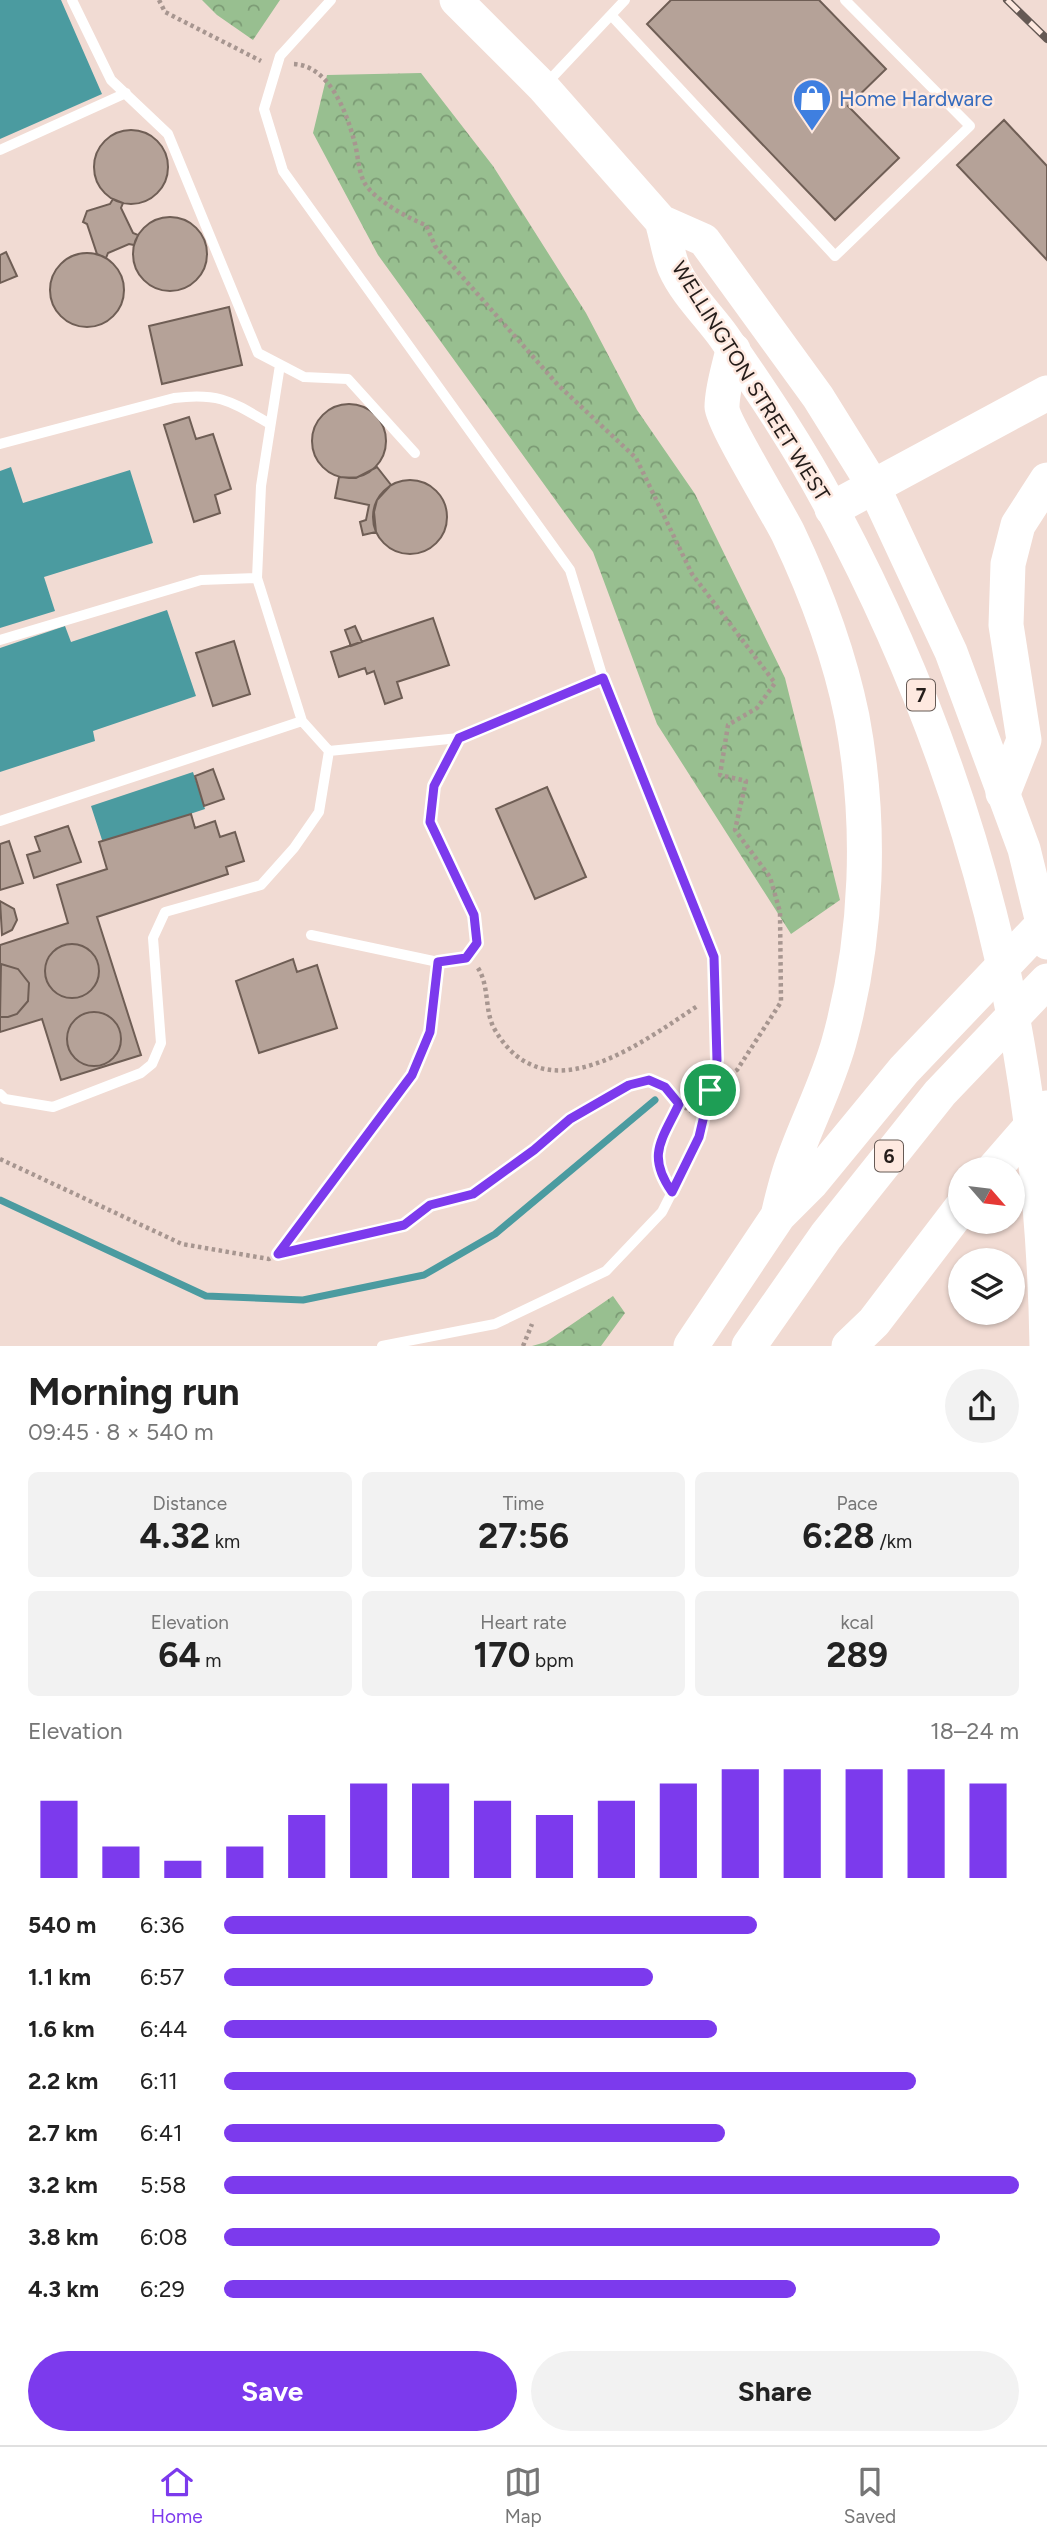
<!DOCTYPE html>
<html lang="en">
<head>
<meta charset="utf-8">
<style>
	body { margin:0; font-family:Figtree,sans-serif; background:#f2f2f2; color:#222; height:100vh; display:flex; flex-direction:column; font-size:26px; white-space:nowrap }
	* { box-sizing:border-box; margin:0 }
	p { font-size:23px; color:#767676 }
	.icon { flex:none; width:38px; height:38px; fill:none; stroke:currentColor; stroke-width:2; stroke-linecap:round; stroke-linejoin:round }
	.map { position:relative; height:1346px; overflow:hidden }
	.sheet { display:flex; flex-direction:column; background:#fff; flex:1 }
	.sheet>* { flex:none }
	.needle { width:46px; rotate:118deg }
	.controls { position:absolute; left:948px; top:1157px; display:grid; gap:14px }
	.controls a { display:grid; place-items:center; width:77px; height:77px; border-radius:50%; background:#fff; box-shadow:0 2px 5px #0004; font-size:35px }
	.pin { position:absolute; display:grid; place-items:center; width:60px; height:60px; color:#fff; margin:-30px; border:4px solid #fff; border-radius:50%; box-shadow:0 2px 7px #0007 }
	.round { display:grid; place-items:center; flex:none; width:74px; height:74px; border-radius:37px; background:#f2f2f2 }
	.summary { display:flex; align-items:center; justify-content:space-between; height:119px; padding:0 28px }
	h1 { font-size:38px; font-weight:700; line-height:52px }
	.stats { display:grid; grid-template-columns:repeat(3,1fr); gap:10px; height:119px; padding:7px 28px }
	.stats div { display:grid; align-content:center; border-radius:10px; background:#f2f2f2; text-align:center }
	.stats b { font-size:35px; font-weight:700 }
	.stats small { font-size:19px; font-weight:400 }
	.stats p { font-size:19px }
	.chart { height:196px; padding:14px 28px }
	.chart p { display:flex; justify-content:space-between }
	.chart svg { width:100%; height:126px; margin-top:7px; stroke:#7c3aed; stroke-width:6 }
	.action { display:flex; gap:14px; margin-top:auto; padding:14px 28px }
	.action a { flex:1; height:80px; border-radius:42px; background:#7c3aed; color:#fff; font-size:28px; font-weight:700; line-height:80px; text-align:center }
	.action a+a { background:#f2f2f2; color:#222 }
	ul { padding:0 28px; list-style:none; font-size:23px }
	li { display:grid; grid-template-columns:112px 84px 1fr; align-items:center; height:52px }
	li i { height:18px; border-radius:9px; background:#7c3aed }
	.tabs { display:flex; justify-content:space-around; align-items:center; height:98px; border-top:2px solid #e0e0e0; background:#fff; font-size:19px; color:#767676 }
	.tabs a { display:grid; justify-items:center; gap:4px }
	.tabs .active { color:#7c3aed }
	.map>svg:first-child { display:block }
	.forest { fill:url(#forest-crowns) }
	.water { fill:#4b9ba0 }
	.lines { fill:none; stroke-linecap:round; stroke-linejoin:round }
	.stream { stroke:#4b9ba0; stroke-width:7 }
	.building { fill:#b5a298; stroke:#6f5e55; stroke-width:2 }
	.path { stroke:#a79690; stroke-width:4.5; stroke-dasharray:3.5 3.5; stroke-linecap:butt }
	.service { stroke:#fff; stroke-width:10 }
	.primary { stroke:#fff; stroke-width:33 }
	.trunk { stroke:#fff; stroke-width:35 }
	.rail-casing { stroke:#655954; stroke-width:8 }
	.rail { stroke:#fee9e0; stroke-width:5; stroke-dasharray:16; stroke-linecap:butt }
	.route-casing { stroke:#fff; stroke-width:14 }
	.route { stroke:#7c3aed; stroke-width:9 }
	.labels { text-anchor:middle; dominant-baseline:central; stroke-width:5; stroke-linejoin:round; paint-order:stroke }
	.shield { fill:#fee9e0; stroke:#665a55; stroke-width:2 }
	.shield-label { font-size:19px; font-weight:bold; fill:#251d1a }
	.shop-label { font-size:21px; fill:#366cbe; stroke:#fee9e0; text-anchor:start }
	.street-label { font-size:21px; fill:#251d1a; stroke:#fee9e0 }
</style>
</head>
<body>
<div class="map">
<svg width="1047" height="1346" viewBox="0 0 1047 1346">
	<defs>
		<pattern id="forest-crowns" width="20" height="18" patternUnits="userSpaceOnUse" patternTransform="scale(1.75)"><rect width="20" height="18" fill="#98bf90"/><path d="M2 6a3 3 0 1 1 6 0M12 15a3 3 0 1 1 6 0" fill="none" stroke="#7c9b75"/></pattern>
	</defs>
	<rect width="100%" height="100%" fill="#f1dbd3"/>
	<path class="forest" d="M 202,0 L 280,0 L 253,40 L 217,15 Z
		M 421,73 L 493,166 L 586,313 L 637,410 L 695,494 L 785,678 L 840,900 L 791,934 L 657,724 L 593,552 L 378,255 L 313,133 L 327,75 Z
		M 613,1296 L 625,1313 L 601,1346 L 532,1346 L 546,1342 Z"/>
	<path class="water" d="M 0,0 L 61,0 L 102,94 L 0,139 Z
		M 11,467 L 23,503 L 130,470 L 153,543 L 44,577 L 55,611 L 0,628 L 0,471 Z
		M 167,610 L 196,696 L 93,731 L 95,741 L 0,772 L 0,648 L 65,626 L 71,642 Z
		M 193,772 L 205,809 L 103,843 L 91,806 Z"/>
	<g class="lines">
		<path class="stream" d="M 0,1200 L 206,1296 L 303,1300 L 424,1275 L 495,1234 L 655,1100"/>
	</g>
	<path class="building" d="M 671,0 L 819,0 L 886,69 L 848,106 L 899,158 L 835,220 L 647,24 Z
		M 1004,120 L 1047,166 L 1047,260 L 957,165 Z
		M94 167a37 37 0 1 1 74 0a37 37 0 1 1-74 0Z
		M 113,199 L 123,203 L 121,208 L 133,233 L 138,235 L 134,245 L 129,244 L 108,253 L 106,258 L 97,254 L 87,224 L 83,222 L 87,211 L 110,204 Z
		M133 254a37 37 0 1 1 74 0a37 37 0 1 1-74 0Z
		M 6,252 L 17,276 L 0,283 L 0,255 Z
		M50 290a37 37 0 1 1 74 0a37 37 0 1 1-74 0Z
		M 229,307 L 242,365 L 162,384 L 149,326 Z
		M312 441a37 37 0 1 1 74 0a37 37 0 1 1-74 0Z
		M 189,417 L 196,439 L 213,434 L 231,489 L 215,495 L 220,513 L 194,522 L 164,425 Z
		M 377,467 L 391,485 L 377,500 L 374,512 L 376,532 L 363,535 L 360,522 L 366,520 L 369,505 L 335,498 L 339,477 L 356,478 Z
		M373 517a37 37 0 1 1 74 0a37 37 0 1 1-74 0Z
		M 433,618 L 449,665 L 397,682 L 402,698 L 385,704 L 374,671 L 367,674 L 365,668 L 339,677 L 331,652 Z
		M 355,626 L 362,642 L 351,646 L 345,630 Z
		M 234,641 L 250,694 L 213,706 L 196,653 Z
		M 213,769 L 224,799 L 204,806 L 195,776 Z
		M 547,787 L 586,877 L 535,899 L 496,809 Z
		M 191,814 L 195,828 L 215,821 L 220,837 L 235,832 L 244,861 L 226,867 L 228,874 L 97,917 L 141,1055 L 61,1080 L 42,1019 L 0,1032 L 0,945 L 68,923 L 57,885 L 107,869 L 99,842 Z
		M 68,826 L 81,862 L 34,878 L 27,855 L 40,851 L 35,837 Z
		M 9,841 L 23,883 L 0,890 L 0,844 Z
		M 0,901 L 14,909 L 17,920 L 12,930 L 2,935 Z
		M45 971a27 27 0 1 1 54 0a27 27 0 1 1-54 0Z
		M 293,959 L 297,972 L 317,965 L 337,1028 L 259,1053 L 236,981 Z
		M 1,964 L 18,969 L 29,983 L 28,1001 L 17,1014 L 8,1017 L 0,1017 Z
		M67 1039a27 27 0 1 1 54 0a27 27 0 1 1-54 0Z"/>
	<g class="lines">
		<path class="path" d="M 159,0 L 165,12 L 261,61
			M 294,64 C 329,66 346,111 354,140 C 358,153 358,170 364,182 C 373,199 409,219 426,225 L 435,246 L 558,385 L 636,458 L 692,574 L 775,683 L 757,708 L 728,725 L 720,775 L 746,781 L 735,830 L 770,877 L 780,912 L 781,1002 L 737,1070 L 731,1074
			M 478,968 C 490,987 484,1012 495,1030 C 546,1117 642,1042 699,1005
			M 0,1159 L 182,1244 L 269,1259 L 278,1253 L 316,1206 L 412,1075 L 430,1033 L 436,977
			M 663,1178 C 650,1147 666,1132 679,1104
			M 279,1253 L 403,1225 L 431,1205 L 473,1194 L 534,1150 L 570,1119 L 629,1085 L 649,1080 L 665,1087 L 679,1104 L 691,1111
			M 523,1346 L 532,1324"/>
		<path class="service" d="M 72,0 L 111,80 L 168,134 L 258,353 L 304,377 L 348,379 L 415,453
			M 331,0 L 280,56 L 264,109 L 283,171 L 570,570 L 603,678 L 714,957 L 717,1060 L 700,1137 L 662,1212 L 606,1271 L 495,1324 L 382,1346
			M 611,15 L 835,256 L 970,126 L 845,0
			M 545,85 L 625,0
			M 0,150 L 126,93
			M 0,444 L 174,398 C 220,392 232,402 270,424
			M 0,640 L 201,580 L 257,578
			M 329,751 L 459,738 L 603,678
			M 0,821 L 302,721
			M 311,935 L 438,962 L 466,958 L 477,943 L 474,915 L 430,822 L 434,786 L 459,738
			M 0,1094 L 5,1099 L 53,1107 L 141,1073 L 152,1064 L 161,1043 L 153,938 L 165,912 L 261,885 L 294,848 L 319,812 L 329,751 L 302,721 L 257,578 L 261,486 L 280,365"/>
		<path class="primary" d="M 456,0 L 543,87 L 661,221 L 704,240 L 818,397 L 874,487 L 951,652 L 1024,849 L 1047,943
			M 661,221 C 666,237 668,254 674,268 C 685,293 709,316 724,337 C 762,392 800,448 831,507 C 974,774 1041,1043 1046,1346"/>
		<path class="trunk" d="M 733,350 C 729,368 722,389 722,407 C 722,421 778,513 788,533 C 816,592 839,653 852,717 C 872,824 868,937 839,1042 C 827,1085 806,1124 792,1165 C 786,1182 782,1199 778,1216
			M 832,509 L 1047,393
			M 1003,793 L 1024,740 L 1006,625 L 1008,564 L 1018,525 L 1047,480
			M 994,1169 L 1047,1108
			M 691,1346 L 778,1216 L 811,1183 L 904,1070 L 1047,920
			M 749,1346 L 826,1236 L 940,1093 L 1047,981
			M 849,1346 L 874,1322 L 961,1208"/>
		<g class="rail-casing">
			<path id="rail" d="M 1007,0 L 1047,39"/>
		</g>
		<use href="#rail" class="rail"/>
	</g>
	<g class="lines">
		<g class="route-casing">
			<path id="route" d="M 603,678 L 714,957 L 717,1060 L 699,1137 L 672,1192 C 646,1155 662,1140 679,1104 L 665,1087 L 649,1080 L 629,1085 L 570,1119 L 534,1150 L 473,1194 L 430,1205 L 404,1225 L 278,1254 L 412,1075 L 430,1032 L 438,962 L 466,958 L 477,943 L 474,915 L 430,822 L 434,786 L 459,738 Z"/>
		</g>
		<use href="#route" class="route"/>
	</g>
	<defs>
		<g id="shop-pin" transform="scale(2.0125)"><path d="M0 17L-7.5 6A9.5 9.5 0 1 1 7.5 6Z" fill="#3f7fe0" stroke="#fee9e0"/><path d="M-5-2.5h2.3a2.7 3.5 0 0 1 5.4 0H5L5.5 6h-11ZM-1.5-2.5h3a1.5 2.3 0 0 0-3 0Z" fill="#fff"/></g>
	</defs>
	<g fill-rule="evenodd">
		<use href="#shop-pin" x="812" y="98"/>
	</g>
	<g class="labels">
		<g class="shield">
			<rect x="907" y="679.5" width="28" height="31" rx="5"/>
			<rect x="875" y="1140.5" width="28" height="31" rx="5"/>
		</g>
		<g class="shield-label">
			<text x="921" y="695">7</text>
			<text x="889" y="1156">6</text>
		</g>
		<g class="shop-label">
			<text x="839" y="98">Home Hardware</text>
		</g>
		<g class="street-label">
			<text transform="translate(751 381) rotate(58)">WELLINGTON STREET WEST</text>
		</g>
	</g>
</svg>
<div class="controls">
<a><svg class="needle" viewBox="-14 -14 28 28"><path d="M0-13l5 13h-10z" fill="#e53935"/><path d="M0 13l5-13h-10z" fill="#767676"/></svg></a>
<a><svg class="icon" aria-label="layers" viewBox="0 0 24 24"><path d="M12 4l9 5-9 5-9-5zM3 14l9 5 9-5"/></svg></a>
</div>
<div class="pin" style="left:710px;top:1090px;background:#1e9e55"><svg class="icon" aria-label="arrive" viewBox="0 0 24 24"><path d="M6 21V4h12l-3 4 3 4H6"/></svg></div>
</div>
<section class="sheet">
<div class="summary"><div><h1>Morning run</h1><p>09:45 · 8 × 540 m</p></div><a class="round"><svg class="icon" aria-label="share" viewBox="0 0 24 24"><path d="M12 15V3M7 8l5-5 5 5M5 13v7h14v-7"/></svg></a></div>
<div class="stats">
<div><p>Distance</p><b>4.32<small> km</small></b></div>
<div><p>Time</p><b>27:56</b></div>
<div><p>Pace</p><b>6:28<small> /km</small></b></div>
</div>
<div class="stats">
<div><p>Elevation</p><b>64<small> m</small></b></div>
<div><p>Heart rate</p><b>170<small> bpm</small></b></div>
<div><p>kcal</p><b>289</b></div>
</div>
<div class="chart"><p><span>Elevation</span>18–24 m</p>
<svg viewBox="0 0 160 44" preserveAspectRatio="none"><path d="M5 44V17M15 44V33M25 44V38M35 44V33M45 44V22M55 44V11M65 44V11M75 44V17M85 44V22M95 44V17M105 44V11M115 44V6M125 44V6M135 44V6M145 44V6M155 44V11"/></svg>
</div>
<ul>
<li><b>540 m</b>6:36<i style="width:67%"></i></li>
<li><b>1.1 km</b>6:57<i style="width:54%"></i></li>
<li><b>1.6 km</b>6:44<i style="width:62%"></i></li>
<li><b>2.2 km</b>6:11<i style="width:87%"></i></li>
<li><b>2.7 km</b>6:41<i style="width:63%"></i></li>
<li><b>3.2 km</b>5:58<i style="width:100%"></i></li>
<li><b>3.8 km</b>6:08<i style="width:90%"></i></li>
<li><b>4.3 km</b>6:29<i style="width:72%"></i></li>
</ul>
<div class="action"><a>Save</a><a>Share</a></div>
</section>
<nav class="tabs">
<a class="active"><svg class="icon" aria-label="home" viewBox="0 0 24 24"><path d="M3 11l9-7 9 7M6 9v11h12V9"/></svg>Home</a>
<a><svg class="icon" aria-label="map" viewBox="0 0 24 24"><path d="M3 6l6-2 6 2 6-2v14l-6 2-6-2-6 2zM9 4v14M15 6v14"/></svg>Map</a>
<a><svg class="icon" aria-label="saved" viewBox="0 0 24 24"><path d="M7 4h10v16l-5-4-5 4z"/></svg>Saved</a>
</nav>
</body>
</html>
